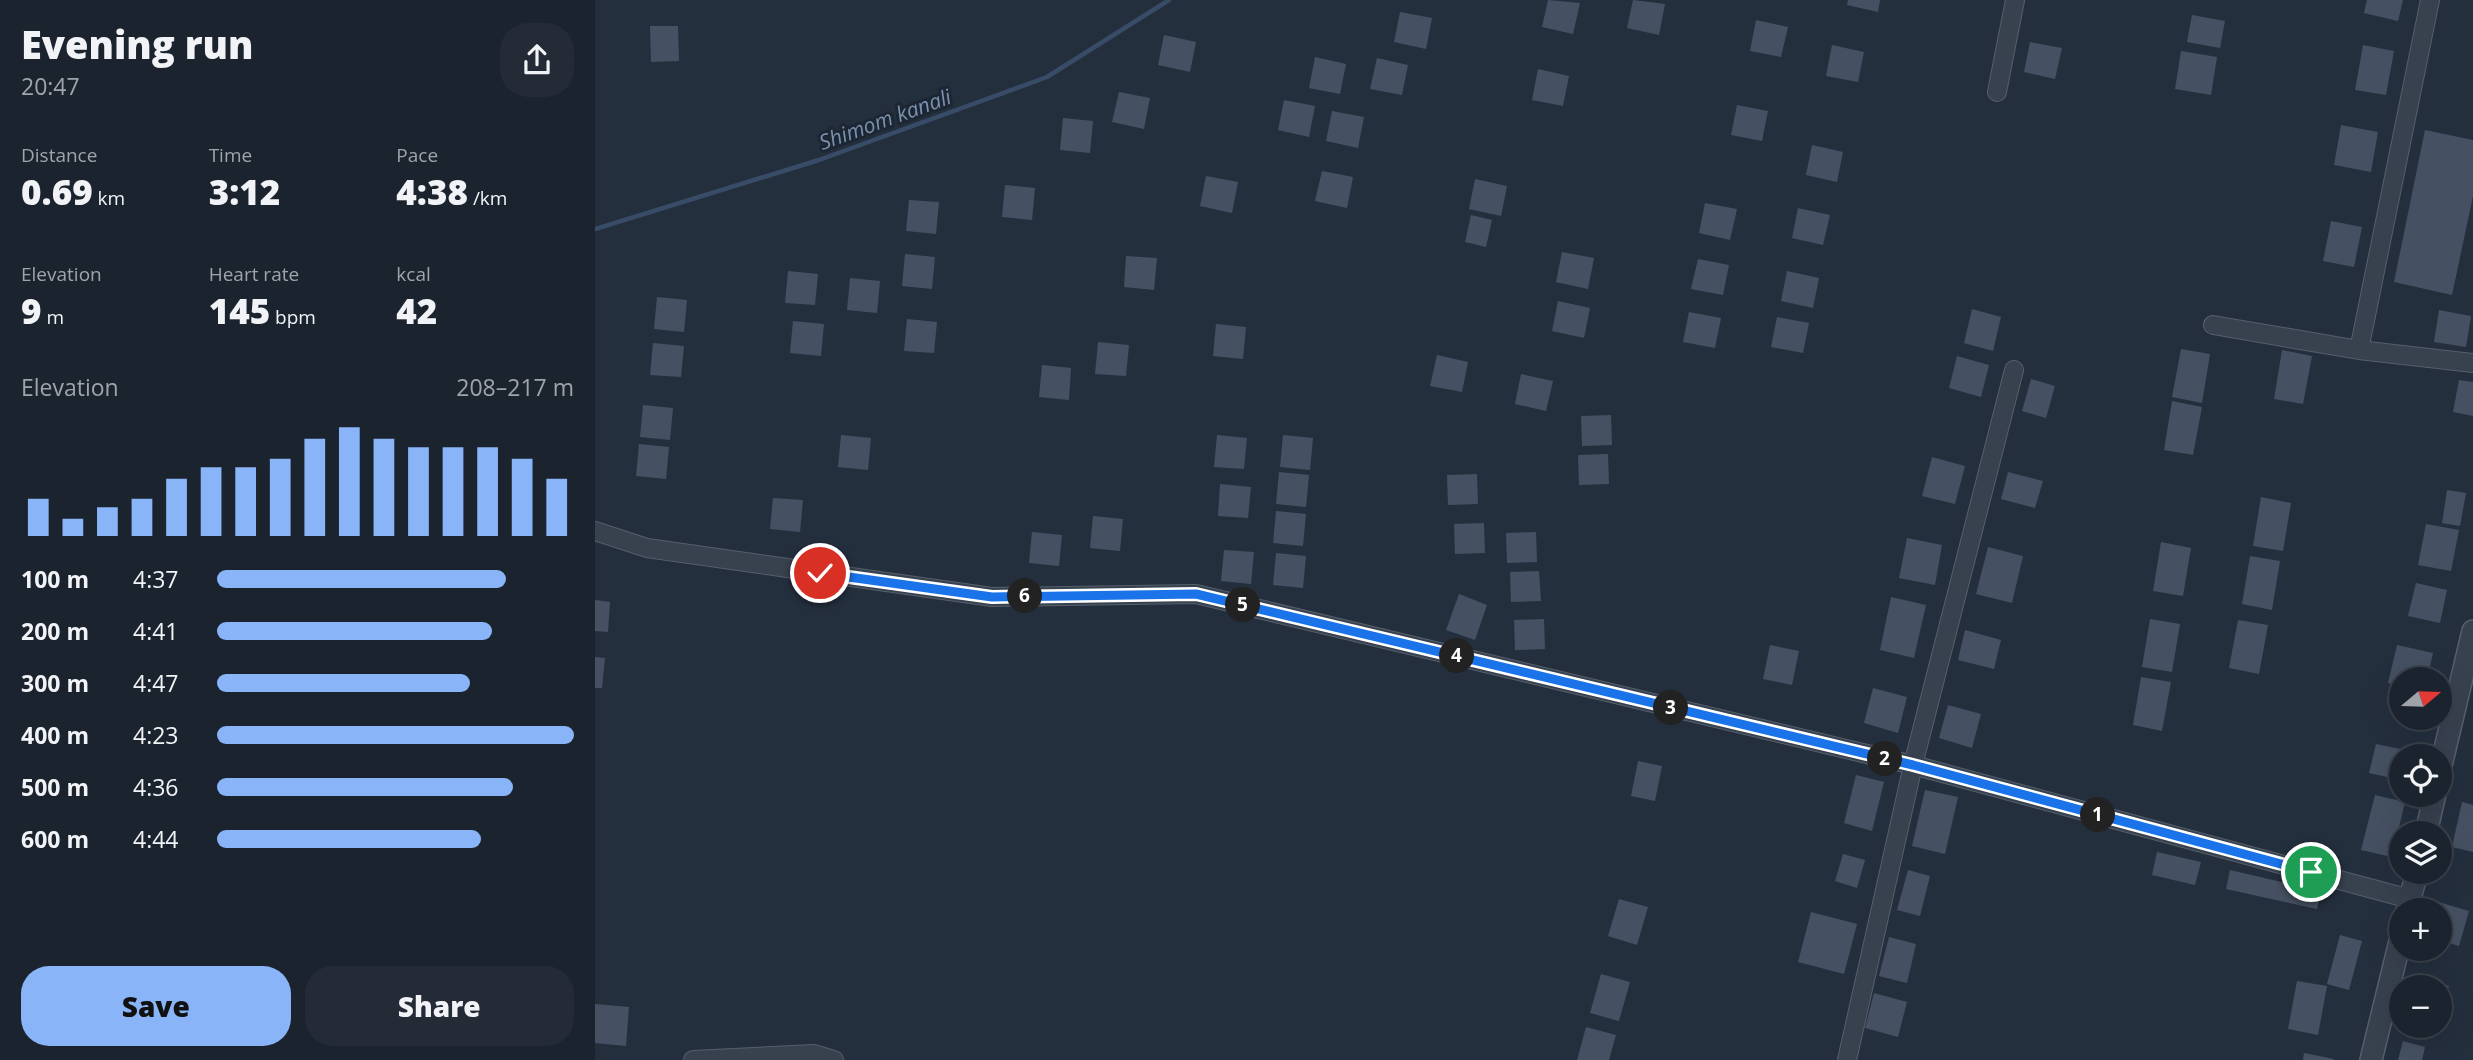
<!DOCTYPE html>
<html lang="en">
<head>
<meta charset="utf-8">
<style>
	body { margin:0; font-family:"Open Sans",sans-serif; background:#242b36; color:#f1f3f6; height:100vh; display:flex; flex-direction:column; font-size:26px; white-space:nowrap }
	* { box-sizing:border-box; margin:0 }
	p { font-size:23px; color:#a0a4aa }
	.icon { flex:none; width:38px; height:38px; fill:none; stroke:currentColor; stroke-width:2; stroke-linecap:round; stroke-linejoin:round }
	.map { position:relative; flex:1; overflow:hidden }
	.side { display:flex; flex-direction:column; background:#1b232e; width:595px }
	.side>* { flex:none }
	.needle { width:46px; rotate:71deg }
	.tools { position:absolute; left:1794px; top:667px; display:grid; gap:14px }
	.tools a { display:grid; place-items:center; width:63px; height:63px; border-radius:50%; background:#1b232e; box-shadow:0 7px 28px #0002,0 0 0 2px #39404a; font-size:35px }
	.pin { position:absolute; display:grid; place-items:center; width:60px; height:60px; color:#fff; margin:-30px; border:4px solid #fff; border-radius:50%; box-shadow:0 2px 7px #0007 }
	.km { position:absolute; width:35px; height:35px; margin:-18px; border-radius:50%; background:#222; color:#fff; font-size:19px; line-height:35px; text-align:center }
	.round { display:grid; place-items:center; flex:none; width:74px; height:74px; border-radius:28px; background:#242b36 }
	.overview { display:flex; align-items:center; justify-content:space-between; height:119px; padding:0 21px }
	h1 { font-size:38px; font-weight:800; line-height:52px }
	.figures { display:grid; grid-template-columns:repeat(3,1fr); gap:10px; height:119px; padding:7px 21px }
	.figures div { display:grid; align-content:center }
	.figures b { font-size:35px; font-weight:800 }
	.figures small { font-size:19px; font-weight:400 }
	.figures p { font-size:19px }
	.chart { height:196px; padding:14px 21px }
	.chart p { display:flex; justify-content:space-between }
	.chart svg { width:100%; height:126px; margin-top:7px; stroke:#8ab4f8; stroke-width:6 }
	.cta { display:flex; gap:14px; margin-top:auto; padding:14px 21px }
	.cta a { flex:1; height:80px; border-radius:28px; background:#8ab4f8; color:#111; font-size:28px; font-weight:800; line-height:80px; text-align:center }
	.cta a+a { background:#242b36; color:#f1f3f6 }
	ul { padding:0 21px; list-style:none; font-size:23px }
	li { display:grid; grid-template-columns:112px 84px 1fr; align-items:center; height:52px }
	li i { height:18px; border-radius:9px; background:#8ab4f8 }
	main { display:flex; flex:1; min-height:0 }
	.map>svg:first-child { display:block }
	.lines { fill:none; stroke-linecap:round; stroke-linejoin:round }
	.stream { stroke:#394c67; stroke-width:4.5 }
	.building { fill:#455162 }
	.minor-casing { stroke:#565f6c; stroke-width:20 }
	.tertiary-casing { stroke:#565f6c; stroke-width:24 }
	.minor { stroke:#38414e; stroke-width:18 }
	.tertiary { stroke:#38414e; stroke-width:21 }
	.route-casing { stroke:#fff; stroke-width:14 }
	.route { stroke:#1a73e8; stroke-width:9 }
	.labels { text-anchor:middle; dominant-baseline:central; stroke-width:6; stroke-linejoin:round; paint-order:stroke }
	.water-label { font-size:21px; font-style:italic; fill:#7c92b1; stroke:#1d2633 }
</style>
</head>
<body>
<main>
<section class="side">
<div class="overview"><div><h1>Evening run</h1><p>20:47</p></div><a class="round"><svg class="icon" aria-label="share" viewBox="0 0 24 24"><path d="M12 15V3M7 8l5-5 5 5M5 13v7h14v-7"/></svg></a></div>
<div class="figures">
<div><p>Distance</p><b>0.69<small> km</small></b></div>
<div><p>Time</p><b>3:12</b></div>
<div><p>Pace</p><b>4:38<small> /km</small></b></div>
</div>
<div class="figures">
<div><p>Elevation</p><b>9<small> m</small></b></div>
<div><p>Heart rate</p><b>145<small> bpm</small></b></div>
<div><p>kcal</p><b>42</b></div>
</div>
<div class="chart"><p><span>Elevation</span>208–217 m</p>
<svg viewBox="0 0 160 44" preserveAspectRatio="none"><path d="M5 44V31M15 44V38M25 44V34M35 44V31M45 44V24M55 44V20M65 44V20M75 44V17M85 44V10M95 44V6M105 44V10M115 44V13M125 44V13M135 44V13M145 44V17M155 44V24"/></svg>
</div>
<ul>
<li><b>100 m</b>4:37<i style="width:81%"></i></li>
<li><b>200 m</b>4:41<i style="width:77%"></i></li>
<li><b>300 m</b>4:47<i style="width:71%"></i></li>
<li><b>400 m</b>4:23<i style="width:100%"></i></li>
<li><b>500 m</b>4:36<i style="width:83%"></i></li>
<li><b>600 m</b>4:44<i style="width:74%"></i></li>
</ul>
<div class="cta"><a>Save</a><a>Share</a></div>
</section>
<div class="map">
<svg width="1878" height="1060" viewBox="0 0 1878 1060">
	<rect width="100%" height="100%" fill="#242f3e"/>
	<g class="lines">
		<path class="stream" d="M 0,229 L 224,160 L 452,77 L 574,0"/>
	</g>
	<path class="building" d="M 953,0 L 985,3 L 978,34 L 947,27 Z
		M 1038,0 L 1070,4 L 1064,35 L 1032,28 Z
		M 1253,0 L 1285,0 L 1283,12 L 1252,5 Z
		M 1772,0 L 1808,0 L 1803,21 L 1769,13 Z
		M 805,12 L 837,18 L 831,49 L 799,42 Z
		M 1597,15 L 1630,21 L 1625,48 L 1592,42 Z
		M 1161,20 L 1193,27 L 1186,57 L 1155,51 Z
		M 55,26 L 83,26 L 84,61 L 56,62 Z
		M 569,35 L 601,42 L 595,72 L 563,65 Z
		M 1435,42 L 1467,48 L 1460,79 L 1429,72 Z
		M 1237,45 L 1269,52 L 1263,82 L 1231,76 Z
		M 1768,45 L 1799,51 L 1791,95 L 1760,90 Z
		M 1586,51 L 1622,57 L 1616,95 L 1580,89 Z
		M 720,57 L 751,64 L 745,94 L 714,88 Z
		M 782,58 L 813,65 L 807,95 L 775,89 Z
		M 943,69 L 974,76 L 968,106 L 937,100 Z
		M 524,92 L 555,98 L 549,129 L 517,122 Z
		M 689,100 L 720,106 L 714,137 L 683,130 Z
		M 1142,105 L 1173,111 L 1167,141 L 1136,135 Z
		M 737,111 L 769,117 L 763,148 L 731,141 Z
		M 468,118 L 498,121 L 495,153 L 465,150 Z
		M 1746,125 L 1783,132 L 1776,172 L 1739,165 Z
		M 1830,130 L 1878,140 L 1878,196 L 1857,295 L 1799,282 Z
		M 1217,145 L 1248,152 L 1242,182 L 1211,175 Z
		M 727,171 L 758,177 L 752,208 L 720,201 Z
		M 611,176 L 643,182 L 637,213 L 605,206 Z
		M 880,179 L 912,186 L 906,216 L 874,209 Z
		M 410,185 L 440,188 L 437,220 L 407,217 Z
		M 314,200 L 344,202 L 341,234 L 311,231 Z
		M 1110,203 L 1142,209 L 1135,240 L 1104,233 Z
		M 1203,208 L 1235,215 L 1228,245 L 1197,238 Z
		M 876,215 L 897,220 L 891,247 L 870,242 Z
		M 1736,221 L 1767,227 L 1759,267 L 1728,261 Z
		M 967,252 L 999,258 L 993,289 L 961,282 Z
		M 310,254 L 340,257 L 337,289 L 307,286 Z
		M 531,256 L 562,258 L 559,290 L 529,287 Z
		M 1103,259 L 1134,265 L 1128,295 L 1096,289 Z
		M 193,271 L 223,274 L 220,305 L 190,303 Z
		M 1192,271 L 1224,278 L 1218,308 L 1186,301 Z
		M 255,278 L 285,281 L 282,313 L 252,310 Z
		M 62,297 L 92,300 L 89,332 L 59,329 Z
		M 963,301 L 995,308 L 989,338 L 957,331 Z
		M 1377,309 L 1406,317 L 1398,351 L 1369,343 Z
		M 1844,310 L 1876,316 L 1871,347 L 1839,342 Z
		M 1094,312 L 1126,318 L 1120,348 L 1088,342 Z
		M 1182,317 L 1214,323 L 1208,353 L 1176,347 Z
		M 312,319 L 342,322 L 339,353 L 309,351 Z
		M 198,321 L 229,324 L 226,356 L 195,353 Z
		M 621,324 L 651,327 L 648,359 L 618,356 Z
		M 503,342 L 534,345 L 531,376 L 500,374 Z
		M 58,343 L 89,346 L 86,377 L 55,375 Z
		M 1586,349 L 1615,354 L 1607,403 L 1577,397 Z
		M 1687,350 L 1717,356 L 1708,404 L 1679,399 Z
		M 842,355 L 873,362 L 867,392 L 835,386 Z
		M 1362,356 L 1394,365 L 1386,397 L 1354,388 Z
		M 447,365 L 476,368 L 474,400 L 444,397 Z
		M 926,374 L 958,381 L 951,411 L 920,404 Z
		M 1436,379 L 1460,386 L 1451,418 L 1427,411 Z
		M 1864,380 L 1878,382 L 1878,416 L 1858,412 Z
		M 1577,401 L 1607,407 L 1598,455 L 1569,450 Z
		M 48,405 L 78,408 L 75,440 L 45,437 Z
		M 1016,415 L 1017,445 L 987,446 L 986,416 Z
		M 246,435 L 276,438 L 273,470 L 243,467 Z
		M 622,435 L 652,438 L 649,469 L 619,467 Z
		M 688,435 L 718,438 L 715,470 L 685,467 Z
		M 44,444 L 74,447 L 71,479 L 41,476 Z
		M 1013,454 L 1014,484 L 984,485 L 983,455 Z
		M 1337,457 L 1370,466 L 1360,504 L 1327,496 Z
		M 684,472 L 714,475 L 711,507 L 681,504 Z
		M 1413,472 L 1448,481 L 1440,508 L 1406,499 Z
		M 882,474 L 883,504 L 853,505 L 852,475 Z
		M 625,484 L 656,487 L 653,518 L 623,516 Z
		M 1852,490 L 1871,493 L 1865,526 L 1847,523 Z
		M 1666,497 L 1696,503 L 1688,551 L 1658,546 Z
		M 178,498 L 208,500 L 205,532 L 175,529 Z
		M 681,511 L 711,514 L 708,546 L 678,543 Z
		M 498,516 L 528,519 L 525,551 L 495,548 Z
		M 889,523 L 890,553 L 860,554 L 859,524 Z
		M 1831,524 L 1864,530 L 1856,571 L 1823,565 Z
		M 437,532 L 467,535 L 464,566 L 434,563 Z
		M 941,532 L 942,562 L 912,563 L 911,533 Z
		M 1312,538 L 1347,545 L 1340,585 L 1304,578 Z
		M 1566,542 L 1596,548 L 1588,596 L 1558,591 Z
		M 1393,547 L 1428,556 L 1417,603 L 1381,594 Z
		M 629,550 L 659,552 L 656,584 L 626,581 Z
		M 681,553 L 711,556 L 708,588 L 678,585 Z
		M 1655,556 L 1685,561 L 1677,610 L 1647,604 Z
		M 944,571 L 946,601 L 916,602 L 915,572 Z
		M 1821,583 L 1852,590 L 1845,623 L 1813,616 Z
		M 864,594 L 892,605 L 880,640 L 851,630 Z
		M 1296,597 L 1331,605 L 1319,658 L 1285,650 Z
		M 0,600 L 15,602 L 13,632 L 0,631 Z
		M 949,619 L 950,649 L 920,650 L 919,620 Z
		M 1555,619 L 1585,624 L 1577,672 L 1547,667 Z
		M 1643,620 L 1673,625 L 1664,674 L 1634,668 Z
		M 1370,630 L 1406,640 L 1399,669 L 1363,660 Z
		M 1175,645 L 1204,651 L 1197,685 L 1168,679 Z
		M 1802,645 L 1838,653 L 1832,679 L 1806,679 L 1806,686 L 1793,683 Z
		M 0,657 L 10,658 L 7,688 L 0,688 Z
		M 1546,677 L 1576,682 L 1567,731 L 1538,725 Z
		M 1278,688 L 1312,697 L 1303,733 L 1269,723 Z
		M 1353,705 L 1386,714 L 1377,748 L 1344,738 Z
		M 1781,744 L 1815,751 L 1814,756 L 1806,756 L 1806,780 L 1774,773 Z
		M 1043,761 L 1067,766 L 1060,801 L 1036,796 Z
		M 1261,775 L 1289,782 L 1277,831 L 1249,823 Z
		M 1330,790 L 1363,797 L 1350,854 L 1317,846 Z
		M 1780,795 L 1810,802 L 1797,857 L 1766,850 Z
		M 1867,802 L 1878,805 L 1878,852 L 1857,847 Z
		M 1562,852 L 1606,862 L 1600,885 L 1557,875 Z
		M 1248,854 L 1270,860 L 1262,888 L 1240,881 Z
		M 1313,870 L 1335,876 L 1325,916 L 1302,910 Z
		M 1635,870 L 1726,891 L 1722,909 L 1631,889 Z
		M 1024,899 L 1053,907 L 1042,945 L 1013,936 Z
		M 1840,901 L 1874,911 L 1864,946 L 1844,940 L 1844,910 L 1837,910 Z
		M 1216,912 L 1262,924 L 1249,974 L 1203,962 Z
		M 1745,935 L 1767,941 L 1754,990 L 1732,984 Z
		M 1294,937 L 1321,944 L 1312,983 L 1284,976 Z
		M 1006,974 L 1035,982 L 1024,1021 L 995,1013 Z
		M 1821,976 L 1854,986 L 1845,1016 L 1844,987 L 1818,987 Z
		M 1702,981 L 1732,986 L 1723,1035 L 1693,1029 Z
		M 1279,993 L 1312,1002 L 1303,1037 L 1270,1028 Z
		M 0,1004 L 34,1007 L 31,1046 L 0,1043 Z
		M 991,1027 L 1021,1035 L 1014,1060 L 982,1060 Z
		M 1808,1041 L 1830,1047 L 1827,1060 L 1803,1060 Z
		M 1709,1053 L 1739,1059 L 1739,1060 L 1708,1060 Z"/>
	<g class="lines">
		<g class="minor-casing">
			<path id="minor" d="M 1402,92 L 1420,0
				M 1618,325 L 1764,350 L 1878,363
				M 1764,350 L 1835,0
				M 0,531 L 52,548 L 397,597 L 601,594 L 1318,765 L 1815,899
				M 98,1060 L 219,1054 L 239,1060
				M 1252,1060 L 1318,765 L 1419,370"/>
		</g>
		<g class="tertiary-casing">
			<path id="tertiary" d="M 1844,774 L 1878,631
				M 1831,833 L 1840,794
				M 1812,910 L 1822,872
				M 1776,1060 L 1806,937"/>
		</g>
		<use href="#minor" class="minor"/>
		<use href="#tertiary" class="tertiary"/>
	</g>
	<g class="lines">
		<g class="route-casing">
			<path id="route" d="M 225,573 L 397,597 L 601,594 L 1318,765 L 1716,872"/>
		</g>
		<use href="#route" class="route"/>
	</g>
	<g class="labels">
		<g class="water-label">
			<text transform="translate(290 119) rotate(-20)">Shimom kanali</text>
		</g>
	</g>
</svg>
<div class="tools">
<a><svg class="needle" viewBox="-14 -14 28 28"><path d="M0-13l5 13h-10z" fill="#e53935"/><path d="M0 13l5-13h-10z" fill="#a0a4aa"/></svg></a>
<a><svg class="icon" aria-label="locate" viewBox="0 0 24 24"><circle cx="12" cy="12" r="6"/><path d="M12 2v4M12 18v4M2 12h4M18 12h4"/></svg></a>
<a><svg class="icon" aria-label="layers" viewBox="0 0 24 24"><path d="M12 4l9 5-9 5-9-5zM3 14l9 5 9-5"/></svg></a>
<a>+</a>
<a>−</a>
</div>
<div class="pin" style="left:1716px;top:872px;background:#1e9e55"><svg class="icon" aria-label="arrive" viewBox="0 0 24 24"><path d="M6 21V4h12l-3 4 3 4H6"/></svg></div>
<div class="pin" style="left:225px;top:573px;background:#d93025"><svg class="icon" aria-label="check" viewBox="0 0 24 24"><path d="M5 12l5 5 9-10"/></svg></div>
<b class="km" style="left:1503px;top:815px">1</b>
<b class="km" style="left:1290px;top:759px">2</b>
<b class="km" style="left:1076px;top:708px">3</b>
<b class="km" style="left:862px;top:656px">4</b>
<b class="km" style="left:648px;top:605px">5</b>
<b class="km" style="left:430px;top:596px">6</b>
</div>
</main>
</body>
</html>
